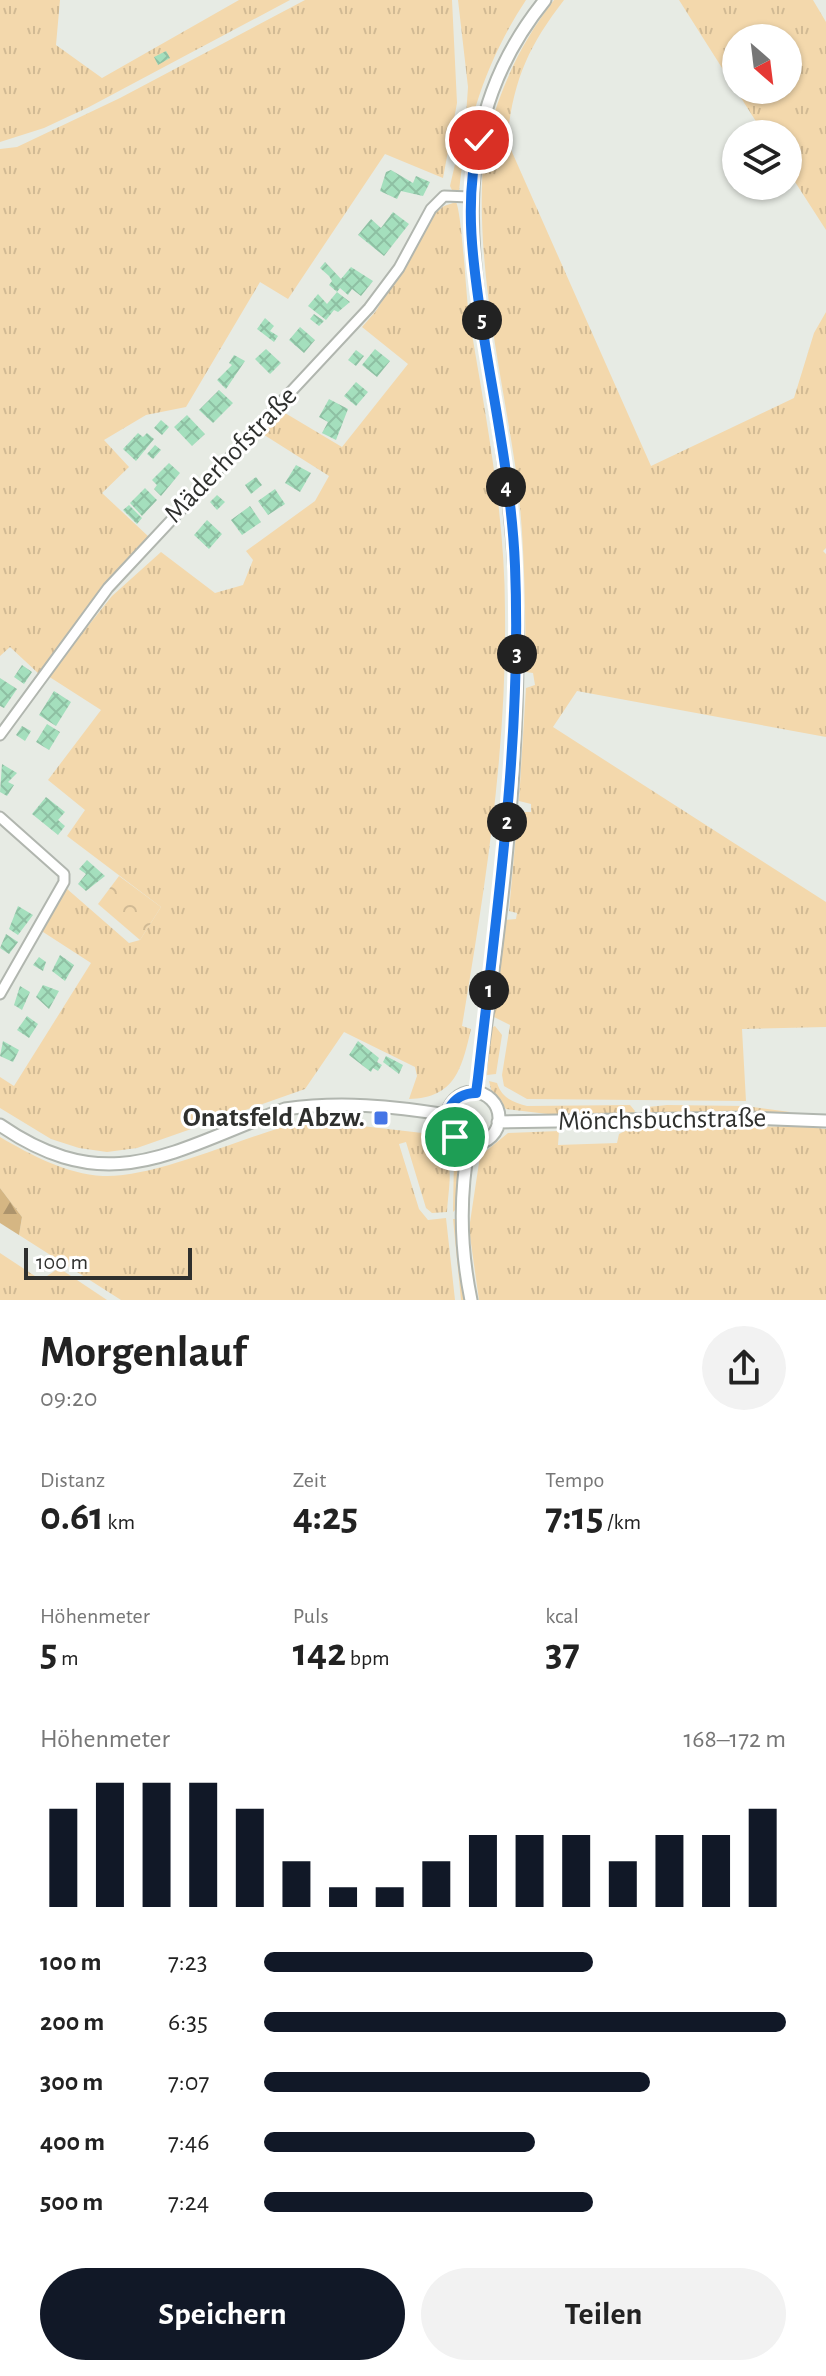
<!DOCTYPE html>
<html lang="de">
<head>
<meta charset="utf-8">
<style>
	body { margin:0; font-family:"Alegreya Sans",sans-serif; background:#f2f2f2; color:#222; height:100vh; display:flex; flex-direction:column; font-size:30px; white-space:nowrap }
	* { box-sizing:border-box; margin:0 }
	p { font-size:26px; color:#767676 }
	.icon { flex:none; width:44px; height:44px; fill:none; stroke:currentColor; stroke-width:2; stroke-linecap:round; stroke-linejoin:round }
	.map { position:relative; height:1300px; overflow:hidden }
	.side { display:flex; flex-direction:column; background:#fff; flex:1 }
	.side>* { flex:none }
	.needle { width:52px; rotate:152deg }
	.controls { position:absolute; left:722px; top:24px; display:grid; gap:16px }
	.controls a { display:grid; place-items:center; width:80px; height:80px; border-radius:50%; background:#fff; box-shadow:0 2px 6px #0004; font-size:40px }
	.scale { position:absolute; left:24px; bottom:20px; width:168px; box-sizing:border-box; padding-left:8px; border:4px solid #2f302e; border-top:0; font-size:22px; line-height:28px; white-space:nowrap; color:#2f302e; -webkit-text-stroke:6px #fff; paint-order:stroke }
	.pin { position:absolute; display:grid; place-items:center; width:68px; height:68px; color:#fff; margin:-34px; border:4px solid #fff; border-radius:50%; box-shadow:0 2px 8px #0007 }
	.km { position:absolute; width:40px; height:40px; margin:-20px; border-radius:50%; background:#222; color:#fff; font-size:22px; line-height:40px; text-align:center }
	.round { display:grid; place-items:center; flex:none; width:84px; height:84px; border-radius:42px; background:#f2f2f2 }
	.head { display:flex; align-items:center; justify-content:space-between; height:136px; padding:0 40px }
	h1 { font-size:44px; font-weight:700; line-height:60px }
	.figures { display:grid; grid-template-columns:repeat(3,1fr); gap:12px; height:136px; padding:8px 40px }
	.figures div { display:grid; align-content:center }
	.figures b { font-size:40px; font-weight:700 }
	.figures small { font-size:22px; font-weight:400 }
	.figures p { font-size:22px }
	.chart { height:224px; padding:16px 40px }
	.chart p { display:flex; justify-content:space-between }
	.chart svg { width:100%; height:144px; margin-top:8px; stroke:#111827; stroke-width:6 }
	.action { display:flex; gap:16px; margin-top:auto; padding:16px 40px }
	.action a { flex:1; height:92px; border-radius:48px; background:#111827; color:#fff; font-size:32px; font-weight:700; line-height:92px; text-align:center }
	.action a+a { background:#f2f2f2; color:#222 }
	ul { padding:0 40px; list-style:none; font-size:26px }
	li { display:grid; grid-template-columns:128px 96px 1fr; align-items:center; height:60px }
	li i { height:20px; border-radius:10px; background:#111827 }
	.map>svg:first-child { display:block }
	.grass { fill:url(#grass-tufts) }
	.forest { fill:url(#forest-firs) }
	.park { fill:url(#park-crowns) }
	.building { fill:url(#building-cross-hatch) }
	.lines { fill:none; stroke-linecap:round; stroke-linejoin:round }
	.minor-casing { stroke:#b1b6af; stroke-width:13 }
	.tertiary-casing { stroke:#b1b6af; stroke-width:15 }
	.minor { stroke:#fff; stroke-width:9 }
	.tertiary { stroke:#fff; stroke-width:11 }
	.route-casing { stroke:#fff; stroke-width:16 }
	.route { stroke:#1a73e8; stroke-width:10 }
	.poi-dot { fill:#4575e6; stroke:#fff; stroke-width:3 }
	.labels { text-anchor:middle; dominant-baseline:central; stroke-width:6; stroke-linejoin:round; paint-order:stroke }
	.street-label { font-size:28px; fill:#2f302e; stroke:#fff }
	.poi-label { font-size:28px; font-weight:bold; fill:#2f302e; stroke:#fff; text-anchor:end }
</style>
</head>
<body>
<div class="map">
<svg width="826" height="1300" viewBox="0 0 826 1300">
	<defs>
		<pattern id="grass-tufts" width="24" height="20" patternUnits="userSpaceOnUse" patternTransform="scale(2)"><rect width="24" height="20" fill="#f3d8ac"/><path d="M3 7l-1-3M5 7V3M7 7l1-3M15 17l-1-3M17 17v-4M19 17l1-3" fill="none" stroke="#d1ba94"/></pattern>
		<pattern id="forest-firs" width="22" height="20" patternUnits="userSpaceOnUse" patternTransform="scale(2)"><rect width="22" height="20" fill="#d5b683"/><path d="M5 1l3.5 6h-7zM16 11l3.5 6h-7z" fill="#ad946c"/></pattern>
		<pattern id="park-crowns" width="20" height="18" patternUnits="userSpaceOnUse" patternTransform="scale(2)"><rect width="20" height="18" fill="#f3d8ac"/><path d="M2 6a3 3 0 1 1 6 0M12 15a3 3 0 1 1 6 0" fill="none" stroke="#d1ba94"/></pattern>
		<pattern id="building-cross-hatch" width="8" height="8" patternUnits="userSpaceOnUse" patternTransform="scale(2)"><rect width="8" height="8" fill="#a4dfbd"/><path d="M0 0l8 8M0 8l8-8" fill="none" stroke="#8ec0a3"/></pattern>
	</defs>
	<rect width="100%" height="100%" fill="#e7ebe4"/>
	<path class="grass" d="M 0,0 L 60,0 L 56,45 L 102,78 L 239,0 L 290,0 L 89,107 L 44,128 L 0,142 Z
		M 305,0 L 452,0 L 457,103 L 443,178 L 385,154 L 288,299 L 260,282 L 186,407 L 146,415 L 104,440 L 129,467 L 102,493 L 149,537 L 102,589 L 39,674 L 10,647 L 0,656 L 0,149 L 17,147 L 120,98 Z
		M 458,0 L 526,0 C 487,59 466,122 459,192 L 453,192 L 450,186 L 466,116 L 468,87 Z
		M 554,0 L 564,0 C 530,44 514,78 508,133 L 499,137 L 488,134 C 502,84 522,41 554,0 Z
		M 679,0 L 813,0 L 826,22 L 826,230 L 788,171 L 788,134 L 764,134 L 736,90 L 788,90 L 788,38 L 736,38 L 736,90 Z
		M 508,143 L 651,466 L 794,398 L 814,333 L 826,312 L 826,548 L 823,551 L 826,554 L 826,737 L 577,691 L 553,727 L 826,902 L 826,1027 L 742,1029 L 746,1101 L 527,1099 L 504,1086 L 502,1075 L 510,1025 L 492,1016 L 506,920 L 516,919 L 517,913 L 509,911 L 518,812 L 531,812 L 531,804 L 519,801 L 526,688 L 535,685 L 533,673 L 526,672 C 525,605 525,538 516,471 C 500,362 474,263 484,151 Z
		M 456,202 C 462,214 466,295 469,316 C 485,413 505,512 505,611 C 507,751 485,888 462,1026 L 471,1029 C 462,1067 456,1098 409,1099 L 417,1076 L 415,1067 L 344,1032 L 305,1089 L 137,1148 L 107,1152 L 79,1148 L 51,1139 L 0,1108 L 0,1077 L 14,1086 L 91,963 L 40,930 L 66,888 L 129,943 L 140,940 L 161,907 L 67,836 L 85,810 L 48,780 L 101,710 L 48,676 L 112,596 L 161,552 L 215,593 L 243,585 L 253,560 L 246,551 L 315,501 L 329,476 L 258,431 L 280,410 L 342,447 L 408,364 L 362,327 L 376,311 L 434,214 L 444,206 Z
		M 495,1026 L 502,1035 L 496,1074 L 487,1075 L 491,1028 Z
		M 489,1081 L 497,1083 C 502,1098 512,1102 527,1106 L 630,1105 L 635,1111 L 632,1116 L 556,1115 L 506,1109 L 492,1093 Z
		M 667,1105 L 745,1106 L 790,1112 L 650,1115 L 646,1112 L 648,1107 Z
		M 310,1120 L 431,1134 C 457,1159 449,1179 447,1212 L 432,1213 L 426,1208 L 406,1142 L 399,1144 L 419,1209 L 428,1220 L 446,1218 L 455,1300 L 121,1300 L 19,1235 L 22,1217 L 0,1188 L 0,1137 C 31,1155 66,1174 103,1176 C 160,1178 249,1133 310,1120 Z
		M 799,1126 L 826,1129 L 826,1300 L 479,1300 L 469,1229 L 480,1156 L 508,1133 L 559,1131 L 558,1145 L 617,1143 L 619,1134 L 627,1130 Z
		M 434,1127 C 467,1142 458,1180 456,1209 L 453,1212 L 454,1156 Z
		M 453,1219 L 456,1219 L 465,1300 L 461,1300 Z
		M 0,1253 L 41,1280 L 59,1268 L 107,1300 L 0,1300 Z"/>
	<path class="forest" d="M 0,1188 L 22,1217 L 19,1235 L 0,1223 Z"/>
	<path class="park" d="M 119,876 L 161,907 L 140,940 L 98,904 Z"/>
	<path class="building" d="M 166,51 L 170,58 L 158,65 L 154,57 Z
		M 391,170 L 413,183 L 416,176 L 430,182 L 423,196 L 401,191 L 397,199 L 380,191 L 386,172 Z
		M 393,212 L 409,224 L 384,256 L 358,235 L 371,219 L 381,228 Z
		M 325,262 L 341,279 L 351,267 L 373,281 L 361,296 L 352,289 L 348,295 L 340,288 L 337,292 L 329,285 L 332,281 L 329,276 L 320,268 Z
		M 337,292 L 350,302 L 338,312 L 334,310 L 326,320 L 308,306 L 318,294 L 327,304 Z
		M 314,314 L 324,321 L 319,326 L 310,319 Z
		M 265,318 L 274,326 L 270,331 L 278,336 L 274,342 L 257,329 Z
		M 300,327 L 315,340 L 304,353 L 289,340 Z
		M 266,349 L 281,363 L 270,374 L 255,359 Z
		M 375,349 L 390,361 L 377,377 L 362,365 Z
		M 356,350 L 364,356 L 356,366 L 348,360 Z
		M 234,355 L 245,361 L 226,389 L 217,380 L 232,365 L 229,363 Z
		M 356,382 L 368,392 L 356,406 L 344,396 Z
		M 219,390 L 233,403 L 213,423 L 199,410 Z
		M 329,399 L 348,409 L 336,440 L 322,433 L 328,422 L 319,417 Z
		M 187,415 L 205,434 L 192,446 L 174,427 Z
		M 161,420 L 169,427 L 162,435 L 154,428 Z
		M 138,433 L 143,437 L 147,433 L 154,439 L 136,461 L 123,449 Z
		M 155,445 L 161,450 L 153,459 L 147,454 Z
		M 169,463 L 180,473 L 161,496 L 154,489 L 157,485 L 152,480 Z
		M 296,465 L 311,473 L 300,492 L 285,483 Z
		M 256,477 L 262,485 L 251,494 L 245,485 Z
		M 145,488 L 157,500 L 142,516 L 130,503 Z
		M 275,489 L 285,504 L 268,515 L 258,501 Z
		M 217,495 L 225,502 L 217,510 L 210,502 Z
		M 129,505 L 142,518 L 137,524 L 123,510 Z
		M 250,506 L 261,522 L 242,535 L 231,520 Z
		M 207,520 L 222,534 L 209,549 L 194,535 Z
		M 22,665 L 32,672 L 24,684 L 14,677 Z
		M 0,678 L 17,689 L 4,708 L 0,706 Z
		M 54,691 L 71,702 L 56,726 L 39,715 Z
		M 47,724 L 60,732 L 49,750 L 36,742 Z
		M 22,726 L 31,731 L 25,741 L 16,735 Z
		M 2,764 L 17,773 L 8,782 L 14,785 L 7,796 L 0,792 Z
		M 46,797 L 65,812 L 58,820 L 65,826 L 58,835 L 32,814 Z
		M 87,860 L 105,876 L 86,891 L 78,884 L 86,874 L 79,869 Z
		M 18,906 L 33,915 L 18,935 L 9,929 Z
		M 6,934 L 18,942 L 9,954 L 0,948 Z
		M 60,955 L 74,965 L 65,981 L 52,971 Z
		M 39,957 L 46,962 L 43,971 L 33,965 Z
		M 43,985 L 59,991 L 49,1009 L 36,997 Z
		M 20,986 L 30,992 L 22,1010 L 14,1005 Z
		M 27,1016 L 38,1024 L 29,1038 L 17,1030 Z
		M 3,1041 L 19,1050 L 13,1062 L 0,1056 Z
		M 358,1041 L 379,1058 L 377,1062 L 382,1065 L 378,1071 L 373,1068 L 371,1072 L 349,1055 Z
		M 386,1056 L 403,1065 L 399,1074 L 383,1062 Z"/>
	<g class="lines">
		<g class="minor-casing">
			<path id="minor" d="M 0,735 L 108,588 L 369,308 L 399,268 L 431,209 L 444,196 L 470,197
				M 0,817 L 64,874 L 64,882 L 0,994"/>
		</g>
		<g class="tertiary-casing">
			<path id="tertiary" d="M447 1118a26 26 0 1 1 52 0a26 26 0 1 1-52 0Z
				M 476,1093 C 498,944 518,790 517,640 C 517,574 511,507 501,441 C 477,283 434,137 545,0
				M 498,1122 L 748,1118 L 826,1121
				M 0,1125 C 110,1201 175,1149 285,1109 C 339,1101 393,1106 447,1115
				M 469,1144 C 459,1197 460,1247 471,1300"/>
		</g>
		<use href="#minor" class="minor"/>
		<use href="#tertiary" class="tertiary"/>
	</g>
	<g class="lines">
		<g class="route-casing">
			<path id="route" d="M 455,1137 C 439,1117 451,1093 476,1093 L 478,1078 C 497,907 522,738 515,566 C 512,492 497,417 485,344 C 475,277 462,206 479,140"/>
		</g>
		<use href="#route" class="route"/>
	</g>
	<rect class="poi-dot" x="373" y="1110" width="16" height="16" rx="4"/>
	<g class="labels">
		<g class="street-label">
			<text transform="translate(231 455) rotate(-46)">Mäderhofstraße</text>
			<text transform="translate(662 1120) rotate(-1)">Mönchsbuchstraße</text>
		</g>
		<g class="poi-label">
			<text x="365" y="1118">Onatsfeld Abzw.</text>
		</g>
	</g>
</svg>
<div class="controls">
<a><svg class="needle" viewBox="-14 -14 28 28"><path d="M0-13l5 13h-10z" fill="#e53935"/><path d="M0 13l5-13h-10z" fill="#767676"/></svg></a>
<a><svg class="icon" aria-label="layers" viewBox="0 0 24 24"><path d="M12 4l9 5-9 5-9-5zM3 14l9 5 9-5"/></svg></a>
</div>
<div class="scale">100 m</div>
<div class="pin" style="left:455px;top:1137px;background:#1e9e55"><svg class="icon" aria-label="arrive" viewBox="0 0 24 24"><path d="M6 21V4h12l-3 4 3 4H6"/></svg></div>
<div class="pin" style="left:479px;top:140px;background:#d93025"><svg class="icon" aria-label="check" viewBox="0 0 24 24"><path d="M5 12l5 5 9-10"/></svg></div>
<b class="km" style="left:489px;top:990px">1</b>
<b class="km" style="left:507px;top:822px">2</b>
<b class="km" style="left:517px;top:654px">3</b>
<b class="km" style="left:506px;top:487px">4</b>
<b class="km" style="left:482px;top:320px">5</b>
</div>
<section class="side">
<div class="head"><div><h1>Morgenlauf</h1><p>09:20</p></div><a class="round"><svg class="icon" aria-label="share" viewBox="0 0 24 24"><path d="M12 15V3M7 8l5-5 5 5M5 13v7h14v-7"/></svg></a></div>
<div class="figures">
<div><p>Distanz</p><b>0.61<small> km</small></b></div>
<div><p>Zeit</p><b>4:25</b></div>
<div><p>Tempo</p><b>7:15<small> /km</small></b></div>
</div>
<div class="figures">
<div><p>Höhenmeter</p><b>5<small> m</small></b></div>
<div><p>Puls</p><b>142<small> bpm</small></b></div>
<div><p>kcal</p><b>37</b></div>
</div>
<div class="chart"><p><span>Höhenmeter</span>168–172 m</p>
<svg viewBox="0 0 160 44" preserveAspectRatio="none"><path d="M5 44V14M15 44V6M25 44V6M35 44V6M45 44V14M55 44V30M65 44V38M75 44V38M85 44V30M95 44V22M105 44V22M115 44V22M125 44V30M135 44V22M145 44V22M155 44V14"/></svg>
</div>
<ul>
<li><b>100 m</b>7:23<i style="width:63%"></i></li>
<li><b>200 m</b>6:35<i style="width:100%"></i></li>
<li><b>300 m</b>7:07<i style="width:74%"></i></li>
<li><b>400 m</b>7:46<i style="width:52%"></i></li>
<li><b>500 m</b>7:24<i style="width:63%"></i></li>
</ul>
<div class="action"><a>Speichern</a><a>Teilen</a></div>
</section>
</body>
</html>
